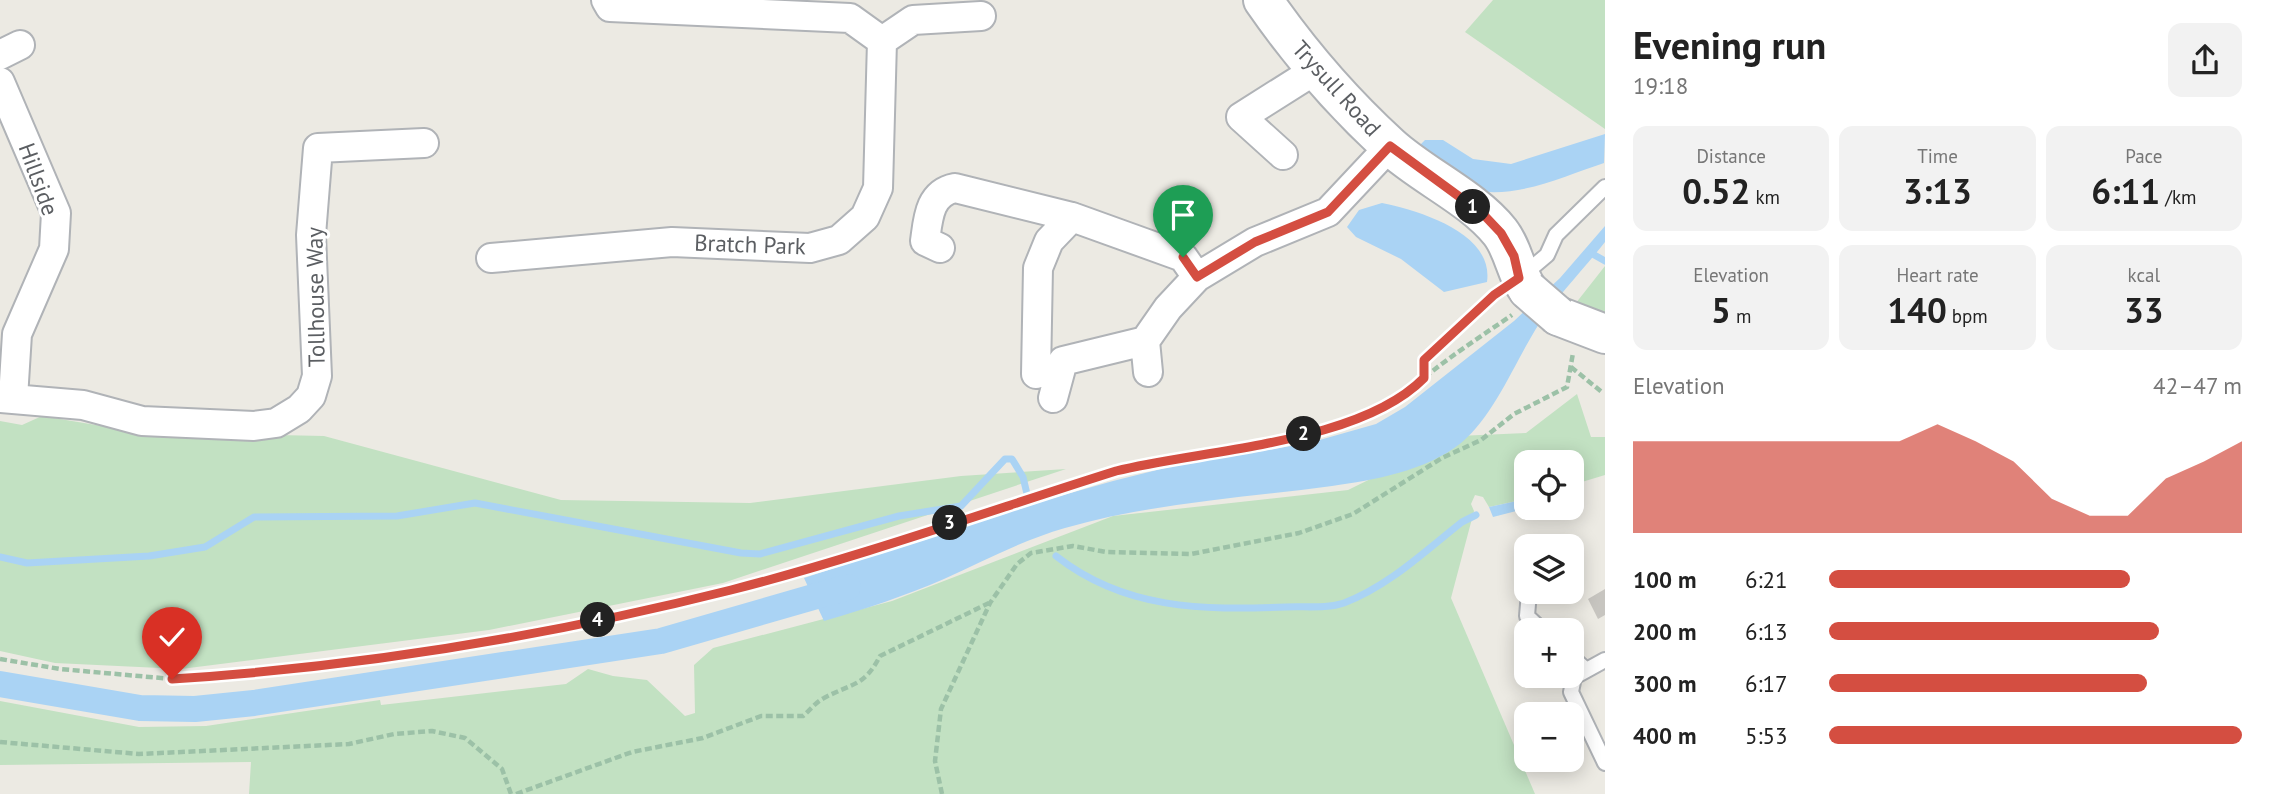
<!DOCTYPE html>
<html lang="en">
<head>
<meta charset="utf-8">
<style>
	body { margin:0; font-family:"PT Sans",sans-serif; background:#f2f2f2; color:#222; height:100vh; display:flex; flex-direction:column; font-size:26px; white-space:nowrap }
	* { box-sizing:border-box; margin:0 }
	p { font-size:23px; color:#767676 }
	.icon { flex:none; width:38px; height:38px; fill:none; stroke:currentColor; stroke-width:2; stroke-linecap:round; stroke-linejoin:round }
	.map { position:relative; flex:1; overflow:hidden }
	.details { display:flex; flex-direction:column; background:#fff; width:665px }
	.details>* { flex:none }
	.buttons { position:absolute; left:1514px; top:450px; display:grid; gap:14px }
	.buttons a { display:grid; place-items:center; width:70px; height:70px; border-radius:14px; background:#fff; box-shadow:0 4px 18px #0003; font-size:35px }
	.pin { position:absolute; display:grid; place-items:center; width:60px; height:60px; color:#fff; margin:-72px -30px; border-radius:50% 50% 50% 0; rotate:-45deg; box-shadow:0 0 7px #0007 }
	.pin .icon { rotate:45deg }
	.km { position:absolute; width:35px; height:35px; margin:-18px; border-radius:50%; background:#222; color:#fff; font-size:19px; line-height:35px; text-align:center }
	.round { display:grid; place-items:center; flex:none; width:74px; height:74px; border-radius:14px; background:#f2f2f2 }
	.summary { display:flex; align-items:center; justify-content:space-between; height:119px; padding:0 28px }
	h1 { font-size:38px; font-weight:700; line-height:52px }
	.stats { display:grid; grid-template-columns:repeat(3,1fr); gap:10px; height:119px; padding:7px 28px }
	.stats div { display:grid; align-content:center; border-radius:14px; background:#f2f2f2; text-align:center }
	.stats b { font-size:35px; font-weight:700 }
	.stats small { font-size:19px; font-weight:400 }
	.stats p { font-size:19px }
	.chart { height:196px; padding:14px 28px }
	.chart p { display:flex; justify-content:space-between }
	.chart svg { width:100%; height:126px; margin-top:7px; fill:#d44e41; opacity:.7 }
	ul { padding:0 28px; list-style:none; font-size:23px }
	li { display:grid; grid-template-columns:112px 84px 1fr; align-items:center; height:52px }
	li i { height:18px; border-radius:9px; background:#d44e41 }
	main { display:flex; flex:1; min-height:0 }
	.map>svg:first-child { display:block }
	.green { fill:#c2e1c2 }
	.water { fill:#aad3f4 }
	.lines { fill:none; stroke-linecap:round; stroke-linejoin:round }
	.stream { stroke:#aad3f4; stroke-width:7 }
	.canal { stroke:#aad3f4; stroke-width:26 }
	.building { fill:#c7c5c0 }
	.lane-casing { stroke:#b0b3b7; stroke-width:18 }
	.street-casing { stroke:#b0b3b7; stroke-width:32 }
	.secondary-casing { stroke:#afb2b6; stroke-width:42 }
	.path { stroke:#9cc1a7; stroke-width:4.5; stroke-dasharray:7 3.5; stroke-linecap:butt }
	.lane { stroke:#fff; stroke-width:14 }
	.street { stroke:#fff; stroke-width:28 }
	.secondary { stroke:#fff; stroke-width:38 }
	.secondary-bridge-casing { stroke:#afb2b6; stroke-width:42; stroke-linecap:butt }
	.secondary-bridge { stroke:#fff; stroke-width:38 }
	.route-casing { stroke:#fff; stroke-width:14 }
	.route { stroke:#d44e41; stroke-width:9 }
	.labels { text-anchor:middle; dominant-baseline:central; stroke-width:6; stroke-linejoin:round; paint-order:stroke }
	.street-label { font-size:23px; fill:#5b5e62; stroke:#fff }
</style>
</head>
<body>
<main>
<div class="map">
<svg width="1605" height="794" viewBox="0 0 1605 794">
	<rect width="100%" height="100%" fill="#eceae3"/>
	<path class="green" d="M 1493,0 L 1605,0 L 1605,129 L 1465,32 Z
		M 1605,266 L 1605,316 L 1572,308 Z
		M 1577,394 L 1591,437 L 1605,437 L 1605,475 L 1572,485 L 1572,462 L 1526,462 L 1526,499 L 1489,507 L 1483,497 L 1475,495 L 1471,504 L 1474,511 L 1451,598 L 1535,794 L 249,794 L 251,762 L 0,765 L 0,701 L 139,727 L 206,726 L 380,700 L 381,705 L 566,684 L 588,669 L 613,676 L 647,680 L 685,716 L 695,713 L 694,665 L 713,648 L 892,601 L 1113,516 L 1348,490 L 1458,436 L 1526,433 Z
		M 42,416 L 138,432 L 324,436 L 561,500 L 750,503 L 961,476 L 1066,469 L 723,583 L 489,630 L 181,669 L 55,663 L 0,651 L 0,421 L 22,425 Z"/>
	<path class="water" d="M 1605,134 L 1604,163 C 1558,178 1499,208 1452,182 C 1439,175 1427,160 1415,150 L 1425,140 L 1443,140 L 1473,159 L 1511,164 Z
		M 1382,203 C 1420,211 1494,233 1487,282 L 1444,292 L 1401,259 L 1356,237 L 1347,227 L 1359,210 Z
		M 1605,226 L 1605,242 C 1584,269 1558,295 1539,324 C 1515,361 1495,415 1461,443 C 1426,471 1374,480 1332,486 C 1244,498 1151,503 1065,528 C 1023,540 984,561 944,579 C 905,596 865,609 824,621 L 804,578 L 1021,507 L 1113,481 L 1173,466 L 1309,443 L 1376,424 L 1405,407 L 1514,321 L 1560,278 Z
		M 1526,499 L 1528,508 L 1493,517 L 1489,507 Z"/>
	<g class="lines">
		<path class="stream" d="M 1589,252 L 1605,261
			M 1056,556 C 1125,610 1202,610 1286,607 C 1304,606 1327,609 1344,603 C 1389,586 1425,551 1462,522 L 1476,515
			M 0,557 L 27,563 L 149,556 L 205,547 L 254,517 L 397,516 L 475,503 L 741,553 L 760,554 L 899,516 L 961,506 L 1005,459 L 1012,459 L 1023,477 L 1027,494"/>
		<path class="canal" d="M 0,684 L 140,708 L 195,709 L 254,703 L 661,641 L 848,587"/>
	</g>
	<path class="building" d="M 1605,589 L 1605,615 L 1598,619 L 1588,599 Z"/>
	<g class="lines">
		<g class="lane-casing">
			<path id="lane" d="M 1521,277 L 1547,255 L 1556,235 L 1605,187
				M 1529,592 L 1527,616 L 1542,630
				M 1572,657 L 1585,669
				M 1605,660 L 1574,677 L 1571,692 L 1605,763"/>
		</g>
		<g class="street-casing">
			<path id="street" d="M 882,41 L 913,20 L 981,16
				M 0,55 L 20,45
				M 0,82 L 56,213 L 54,249 L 17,334 L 13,398
				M 1283,155 L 1241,117 L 1317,69
				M 940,248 L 925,241 C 928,219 929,193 955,188 L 1072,217
				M 491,258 L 672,242 L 810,248 L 839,240 L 865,217 L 878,188 L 882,41 L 850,18 L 610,7 L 606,0
				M 1148,372 L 1145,341 L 1168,308 L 1197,277 L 1255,242 L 1328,212 L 1390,146
				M 1036,374 L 1038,268 L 1049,241 L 1072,217 L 1183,257 L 1197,277
				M 0,398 L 83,405 L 142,421 L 254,426 L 276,423 L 299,409 L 311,396 L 317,376 L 311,235 L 318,148 L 424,143
				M 1053,398 L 1063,361 L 1145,341"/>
		</g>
		<g class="secondary-casing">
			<path id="secondary" d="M 1263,0 C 1299,52 1343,103 1390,146 C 1423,176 1473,198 1500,232 C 1514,250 1515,272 1528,290
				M 1558,316 L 1605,334"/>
		</g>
		<path class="path" d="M 1571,367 L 1603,393
			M 1424,377 L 1424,361 L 1495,294
			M 0,659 L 60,669 L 172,679 L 273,673 L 477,644 L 648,610 L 735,589 L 1116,472 C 1204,449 1304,448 1386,405 C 1401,398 1413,388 1425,377 C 1452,355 1483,335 1512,315
			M 0,742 L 139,754 L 349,744 L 394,734 L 432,731 L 465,738 L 502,769 L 511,794
			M 516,794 L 632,752 L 703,738 L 761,716 L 803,716 C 810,710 816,702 824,698 C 852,683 864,687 880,656 L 989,603
			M 942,794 L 935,761 L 941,709 L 990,603 L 1017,564 L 1031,553 L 1073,546 L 1106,552 L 1191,554 L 1299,533 L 1353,514 L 1442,458 L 1481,440 L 1514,414 L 1567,387 L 1573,353"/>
		<use href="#lane" class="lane"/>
		<use href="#street" class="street"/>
		<use href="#secondary" class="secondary"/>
		<g class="secondary-bridge-casing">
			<path id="secondary-bridge" d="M 1528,290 L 1558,316"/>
		</g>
		<use href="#secondary-bridge" class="secondary-bridge"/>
	</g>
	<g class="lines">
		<g class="route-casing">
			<path id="route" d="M 172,679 C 360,667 548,636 731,590 C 860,557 989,511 1116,471 C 1205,449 1359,444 1424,378 L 1424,360 L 1494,295 L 1519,278 L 1514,256 L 1501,233 L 1483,214 L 1390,146 L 1328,212 L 1255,242 L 1197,277 L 1183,257"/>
		</g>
		<use href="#route" class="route"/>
	</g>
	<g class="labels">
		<g class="street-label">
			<text transform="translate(1337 88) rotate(48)">Trysull Road</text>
			<text transform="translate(39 179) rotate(70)">Hillside</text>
			<text transform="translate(750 244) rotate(2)">Bratch Park</text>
			<text transform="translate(315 297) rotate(-91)">Tollhouse Way</text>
		</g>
	</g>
</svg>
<div class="buttons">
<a><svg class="icon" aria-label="locate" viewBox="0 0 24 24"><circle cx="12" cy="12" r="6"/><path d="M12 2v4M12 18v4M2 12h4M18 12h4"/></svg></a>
<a><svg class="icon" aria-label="layers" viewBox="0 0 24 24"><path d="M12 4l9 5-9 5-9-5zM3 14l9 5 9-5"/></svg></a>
<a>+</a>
<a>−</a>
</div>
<div class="pin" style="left:1183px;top:257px;background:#1e9e55"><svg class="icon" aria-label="arrive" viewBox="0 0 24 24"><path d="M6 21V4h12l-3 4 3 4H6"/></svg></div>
<div class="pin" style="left:172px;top:679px;background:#d93025"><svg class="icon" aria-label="check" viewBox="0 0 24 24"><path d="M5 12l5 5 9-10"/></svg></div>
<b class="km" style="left:1473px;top:207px">1</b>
<b class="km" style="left:1304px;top:434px">2</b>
<b class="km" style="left:950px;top:523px">3</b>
<b class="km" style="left:598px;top:620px">4</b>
</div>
<section class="details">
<div class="summary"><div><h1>Evening run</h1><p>19:18</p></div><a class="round"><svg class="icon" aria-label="share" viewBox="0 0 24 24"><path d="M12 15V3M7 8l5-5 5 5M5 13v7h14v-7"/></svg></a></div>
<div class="stats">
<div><p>Distance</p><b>0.52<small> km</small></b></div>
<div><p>Time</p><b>3:13</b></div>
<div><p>Pace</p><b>6:11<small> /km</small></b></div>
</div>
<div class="stats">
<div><p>Elevation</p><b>5<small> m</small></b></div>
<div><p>Heart rate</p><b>140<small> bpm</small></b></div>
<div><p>kcal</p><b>33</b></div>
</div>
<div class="chart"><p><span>Elevation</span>42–47 m</p>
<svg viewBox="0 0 160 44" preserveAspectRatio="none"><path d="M0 44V12L10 12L20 12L30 12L40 12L50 12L60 12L70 12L80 6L90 12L100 19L110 32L120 38L130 38L140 25L150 19L160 12V44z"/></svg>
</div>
<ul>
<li><b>100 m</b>6:21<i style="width:73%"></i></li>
<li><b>200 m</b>6:13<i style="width:80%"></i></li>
<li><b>300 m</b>6:17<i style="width:77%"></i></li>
<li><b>400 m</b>5:53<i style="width:100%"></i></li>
</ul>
</section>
</main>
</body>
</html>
